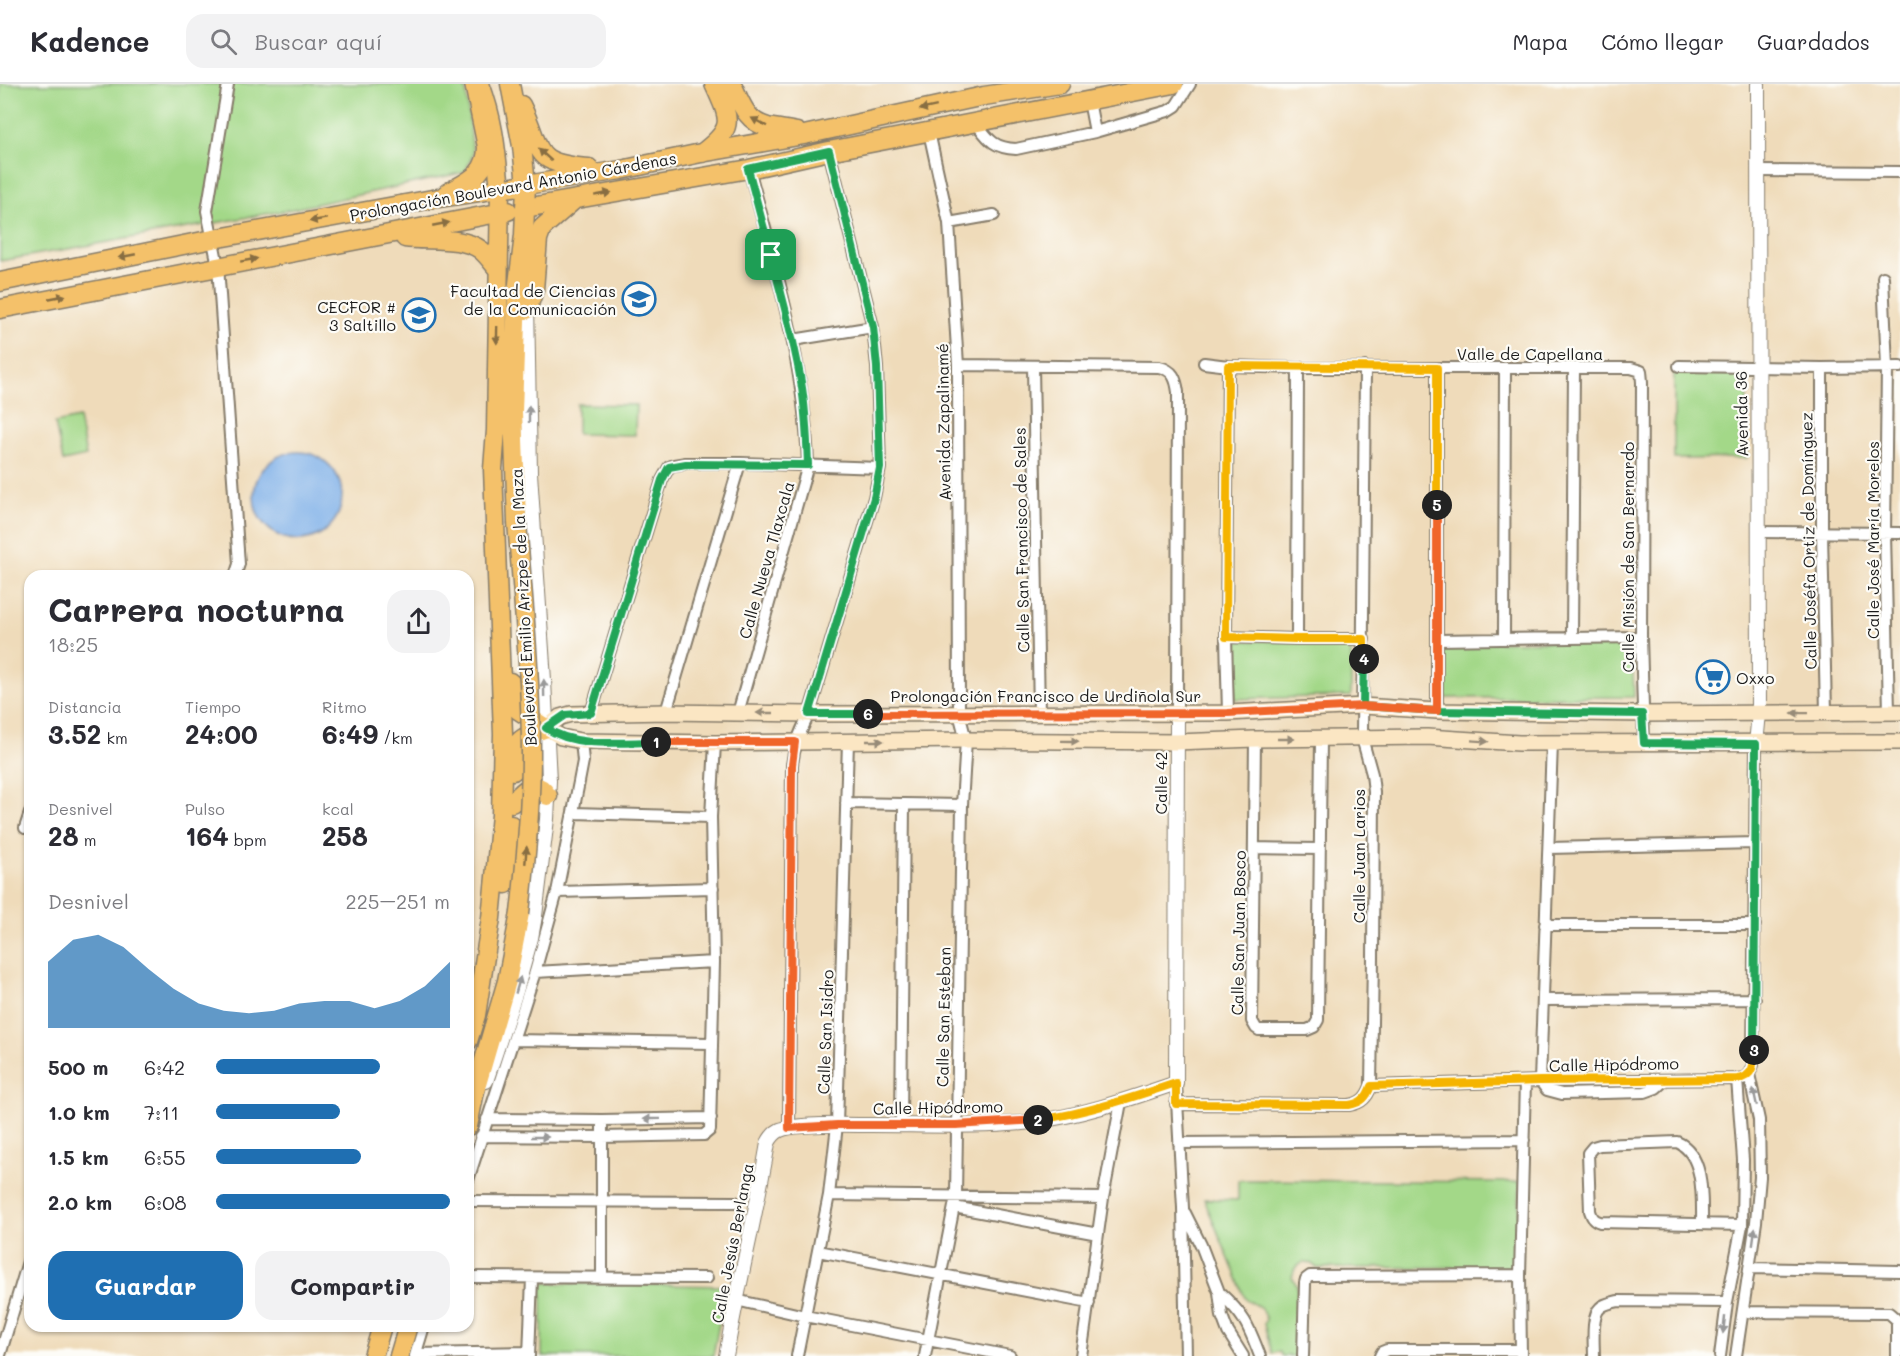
<!DOCTYPE html>
<html lang="es">
<head>
<meta charset="utf-8">
<style>
	body { margin:0; font-family:Mali,sans-serif; background:#f2f2f3; color:#2b2b33; height:100vh; display:flex; flex-direction:column; font-size:22px; white-space:nowrap }
	* { box-sizing:border-box; margin:0 }
	p { font-size:20px; color:#7c7c81 }
	.icon { flex:none; width:33px; height:33px; fill:none; stroke:currentColor; stroke-width:2; stroke-linecap:round; stroke-linejoin:round }
	.map { position:relative; flex:1; overflow:hidden }
	.side { position:absolute; left:24px; top:486px; width:450px; height:762px; display:flex; flex-direction:column; background:#fff; border-radius:18px; box-shadow:0 2px 4px #0004 }
	.side>* { flex:none }
	.pin { position:absolute; display:grid; place-items:center; width:51px; height:51px; color:#fff; margin:-26px; border-radius:12px; box-shadow:0 3px 9px #0006 }
	.km { position:absolute; width:30px; height:30px; margin:-15px; border-radius:50%; background:#222; color:#fff; font-size:16px; line-height:30px; text-align:center }
	.round { display:grid; place-items:center; flex:none; width:63px; height:63px; border-radius:18px; background:#f2f2f3 }
	.overview { display:flex; align-items:center; justify-content:space-between; height:102px; padding:0 24px }
	h1 { font-size:33px; font-weight:800; line-height:45px }
	.metrics { display:grid; grid-template-columns:repeat(3,1fr); gap:9px; height:102px; padding:6px 24px }
	.metrics div { display:grid; align-content:center }
	.metrics b { font-size:26px; font-weight:800 }
	.metrics small { font-size:16px; font-weight:400 }
	.metrics p { font-size:16px }
	.chart { height:168px; padding:12px 24px }
	.chart p { display:flex; justify-content:space-between }
	.chart svg { width:100%; height:108px; margin-top:6px; fill:#1f6fb2; opacity:.7 }
	.primary-button { display:flex; gap:12px; margin-top:auto; padding:12px 24px }
	.primary-button a { flex:1; height:69px; border-radius:18px; background:#1f6fb2; color:#fff; font-size:24px; font-weight:800; line-height:69px; text-align:center }
	.primary-button a+a { background:#f2f2f3; color:#2b2b33 }
	ul { padding:0 24px; list-style:none; font-size:20px }
	li { display:grid; grid-template-columns:96px 72px 1fr; align-items:center; height:45px }
	li i { height:15px; border-radius:8px; background:#1f6fb2 }
	header { display:flex; align-items:center; gap:36px; box-sizing:border-box; height:84px; padding:0 30px; background:#fff; border-bottom:2px solid #e1e1e2 }
	header strong { font-size:28px }
	nav { display:flex; gap:33px; margin-inline-start:auto; font-size:21px }
	.search { width:420px; height:54px; background:#f2f2f3; display:flex; align-items:center; gap:15px; box-sizing:border-box; padding:0 21px; border-radius:18px; color:#7c7c81; font-size:22px }
	.map>svg:first-child { display:block }
	.green { fill:#a3d888; stroke:#607a52; stroke-width:1.5 }
	.water { fill:#7caee8; stroke:#4c6582; stroke-width:1.5 }
	.lines { fill:none; stroke-linecap:round; stroke-linejoin:round }
	.minor-casing { stroke:#867c6b; stroke-width:14 }
	.tertiary-casing { stroke:#867c6b; stroke-width:16 }
	.secondary-casing { stroke:#867c6b; stroke-width:18 }
	.primary-casing { stroke:#867c6b; stroke-width:21 }
	.trunk-casing { stroke:#867c6b; stroke-width:21 }
	.minor { stroke:#fff; stroke-width:10 }
	.tertiary { stroke:#fff; stroke-width:14 }
	.secondary { stroke:#fbe6c3; stroke-width:15 }
	.primary { stroke:#f4c16a; stroke-width:18 }
	.trunk { stroke:#f4c16a; stroke-width:18 }
	.trunk-bridge-casing { stroke:#867c6b; stroke-width:21; stroke-linecap:butt }
	.trunk-bridge { stroke:#f4c16a; stroke-width:18 }
	.oneway { fill:#886e43 }
	.oneway2 { fill:#999 }
	.oneway3 { fill:#978b78 }
	.split-1-casing { stroke:#fff; stroke-width:12 }
	.split-2-casing { stroke:#fff; stroke-width:12 }
	.split-3-casing { stroke:#fff; stroke-width:12 }
	.split-4-casing { stroke:#fff; stroke-width:12 }
	.split-5-casing { stroke:#fff; stroke-width:12 }
	.split-6-casing { stroke:#fff; stroke-width:12 }
	.split-7-casing { stroke:#fff; stroke-width:12 }
	.split-1 { stroke:#22a559; stroke-width:8 }
	.split-2 { stroke:#f0652b; stroke-width:8 }
	.split-3 { stroke:#f5b400; stroke-width:8 }
	.split-4 { stroke:#22a559; stroke-width:8 }
	.split-5 { stroke:#f5b400; stroke-width:8 }
	.split-6 { stroke:#f0652b; stroke-width:8 }
	.split-7 { stroke:#22a559; stroke-width:8 }
	.labels { text-anchor:middle; dominant-baseline:central; stroke-width:4.5; stroke-linejoin:round; paint-order:stroke }
	.street-label { font-size:16px; fill:#1c1c1c; stroke:#fdfcf7 }
	.poi-label { font-size:16px; fill:#1c1c1c; stroke:#fdfcf7; text-anchor:end }
</style>
</head>
<body>
<header>
<strong>Kadence</strong>
<div class="search"><svg class="icon" aria-label="search" viewBox="0 0 24 24"><circle cx="10" cy="10" r="6"/><path d="M15 15l6 6"/></svg>Buscar aquí</div>
<nav><a>Mapa</a><a>Cómo llegar</a><a>Guardados</a></nav>
</header>
<div class="map">
<svg width="1900" height="1272" viewBox="0 0 1900 1272">
	<rect width="100%" height="100%" fill="#fdfcf7"/>
	<filter id="ink" filterUnits="userSpaceOnUse"><feTurbulence type="fractalNoise" baseFrequency=".0167" numOctaves="2"/><feDisplacementMap in="SourceGraphic" scale="12" xChannelSelector="R" yChannelSelector="G"/><feConvolveMatrix kernelMatrix="1 2 1 2 8 2 1 2 1" color-interpolation-filters="sRGB"/></filter>
	<filter id="wash" filterUnits="userSpaceOnUse"><feTurbulence type="fractalNoise" baseFrequency=".008" numOctaves="4" result="noise"/><feDisplacementMap in="SourceGraphic" scale="24" xChannelSelector="R" yChannelSelector="G"/><feGaussianBlur stdDeviation="1.35" result="paint"/><feColorMatrix in="noise" values="0 0 0 0 0 0 0 0 0 0 0 0 0 0 0 0 0 1.4 0 .05"/><feComposite in="paint" operator="in"/></filter>
	<g filter="url(#wash)">
		<rect width="100%" height="100%" fill="#efdbba"/>
		<path class="green" d="M 0,0 L 462,0 L 466,7 L 473,70 L 465,88 L 288,126 L 0,177 Z
			M 1674,288 L 1747,288 L 1747,374 L 1674,375 Z
			M 577,320 L 636,321 L 635,351 L 577,350 Z
			M 79,334 L 86,372 L 63,377 L 55,339 Z
			M 1236,557 L 1351,557 L 1351,612 L 1235,615 Z
			M 1632,557 L 1634,613 L 1443,614 L 1443,558 Z
			M 1238,1096 L 1520,1098 L 1517,1183 L 1317,1184 L 1312,1180 L 1304,1178 L 1295,1184 L 1292,1193 L 1297,1202 L 1297,1272 L 1282,1272 L 1279,1267 L 1272,1270 L 1264,1240 L 1266,1235 L 1261,1225 L 1245,1214 L 1204,1115 L 1238,1116 Z
			M 542,1199 L 726,1202 L 713,1272 L 542,1272 Z"/>
		<path class="water" d="M254 412a44 44 0 1 1 88 0a44 44 0 1 1-88 0Z"/>
	</g>
	<g filter="url(#ink)">
		<g class="lines">
			<g class="minor-casing">
				<path id="minor" d="M 228,0 L 207,127 L 218,182 L 239,480 L 235,492
					M 1089,17 L 1095,48
					M 976,39 C 989,56 994,64 1016,65 L 1095,48 L 1168,27 L 1176,22 L 1190,0
					M 1758,87 L 1900,88
					M 949,139 L 994,131
					M 1883,193 L 1887,283 L 1885,449 L 1889,629
					M 793,256 L 873,243
					M 1204,279 L 1228,282 L 1298,284 L 1631,284 L 1641,287 L 1642,298 L 1641,553 L 1644,659
					M 958,281 L 1159,283 C 1173,286 1176,294 1178,308 L 1177,629
					M 1033,282 L 1039,630
					M 1228,282 L 1226,553 L 1228,629
					M 1679,282 L 1822,284 L 1900,283
					M 1437,284 L 1437,627
					M 1822,284 L 1822,449 L 1826,629
					M 1759,448 L 1900,449
					M 1226,553 L 1297,555 L 1364,555
					M 1504,554 L 1505,285
					M 1572,554 L 1574,285
					M 1297,555 L 1298,284
					M 1437,556 L 1641,553
					M 666,628 L 740,379
					M 591,629 L 662,396 L 669,383 L 674,381 L 686,379 L 740,379 L 880,384
					M 738,629 L 808,381 C 805,280 775,182 749,85
					M 1255,655 L 1252,937 L 1256,944 L 1259,946 L 1307,946 L 1314,943 L 1318,936 L 1321,655
					M 846,719 L 962,721
					M 574,729 L 711,733
					M 25,744 L 30,729
					M 1254,764 L 1320,765
					M 1549,764 L 1755,759
					M 557,808 L 713,804
					M 1545,841 L 1755,841
					M 535,888 L 714,878
					M 1543,916 L 1755,915
					M 513,956 L 711,959
					M 1540,997 L 1552,659
					M 1540,997 L 1547,1006 L 1562,1010 L 1645,1008 L 1656,1004 L 1665,996
					M 1176,999 L 1183,1124 L 1186,1272
					M 1371,1002 L 1540,997 L 1737,995 L 1745,994 L 1749,990
					M 1176,1020 L 1349,1021 C 1362,1019 1367,1013 1371,1002 L 1373,875 L 1374,708 L 1372,690 L 1362,654 L 1365,283
					M 487,1035 L 602,1036 L 711,1034
					M 602,1036 L 602,1193
					M 901,1041 L 904,720
					M 789,1044 L 792,681 C 794,661 801,647 809,630 L 874,414 L 880,384 L 877,283 L 873,243 L 829,67
					M 481,1052 L 602,1053 L 704,1051 L 710,1046 L 714,878 L 711,733 L 715,659
					M 1179,1059 L 1524,1056
					M 468,1096 L 535,888 L 557,808 L 579,698 L 583,677 L 581,657
					M 829,1111 L 1103,1114
					M 468,1117 L 735,1118
					M 954,1123 L 1098,1150
					M 1185,1129 L 1201,1161 L 1219,1208 L 1222,1232 L 1228,1248 L 1243,1272
					M 1702,1140 C 1702,1115 1705,1070 1677,1058 L 1600,1061 L 1593,1063 L 1588,1069 L 1590,1127 C 1592,1133 1593,1136 1600,1138 L 1742,1141
					M 818,1167 L 1089,1219
					M 1749,1184 L 1900,1187
					M 468,1193 L 707,1194
					M 1219,1208 C 1244,1231 1248,1240 1260,1272
					M 736,1216 L 805,1232 L 1010,1272
					M 1743,1228 L 1889,1229 L 1897,1236 L 1897,1272
					M 416,1270 L 529,1268
					M 0,1271 L 30,1171
					M 415,1272 L 424,1242
					M 529,1272 L 532,1194
					M 797,1272 L 829,1111 L 837,1041 L 848,657
					M 925,1272 L 956,1112 L 962,721 L 966,656 L 959,629 L 958,281 L 949,139 L 929,48
					M 1081,1272 L 1103,1114 L 1121,1018
					M 1303,1272 L 1305,1199 L 1306,1195 L 1310,1192 L 1520,1191
					M 1380,1272 L 1382,1268 L 1387,1266 L 1521,1266
					M 1521,1272 L 1520,1191 L 1525,998
					M 1594,1272 C 1594,1260 1591,1232 1600,1224 C 1605,1219 1612,1219 1618,1217 L 1727,1218
					M 1720,1272 L 1727,1218 L 1742,1141 L 1743,1076 L 1737,995
					M 1736,1272 L 1756,1138 L 1760,1093 L 1759,1036 L 1749,990 L 1753,981 L 1756,660"/>
			</g>
			<g class="tertiary-casing">
				<path id="tertiary" d="M 1756,660 L 1759,629 L 1758,0
					M 486,997 L 516,907 L 531,854 L 535,832 L 547,735 L 549,697 L 544,596 L 530,389 L 527,218
					M 726,1272 C 738,1201 756,1131 768,1059 C 771,1053 774,1049 780,1046 C 797,1039 850,1041 871,1041 C 924,1041 978,1044 1031,1038 C 1081,1032 1129,1015 1176,999 L 1177,629"/>
			</g>
			<g class="secondary-casing">
				<path id="secondary" d="M 1900,628 L 1642,630 L 1437,627 L 1363,622 L 1228,629 L 809,630 L 666,628 L 571,630 L 560,633 L 546,644 L 561,653 L 581,657 L 715,659 L 966,656 L 1176,658 L 1255,655 L 1427,653 L 1519,659 L 1900,658"/>
			</g>
			<g class="primary-casing">
				<path id="primary" d="M 480,0 C 494,37 496,66 500,105
					M 510,0 L 522,62 L 526,101 L 621,86 L 701,69 L 804,51 L 984,12 L 1060,0
					M 732,0 C 741,19 746,38 768,43 C 778,45 788,46 797,48
					M 521,21 C 544,67 529,79 589,84
					M 702,69 C 736,43 730,36 714,0
					M 525,124 L 749,85 L 829,67 L 1174,0
					M 527,226 L 534,206 L 538,155 L 542,144 L 574,116"/>
			</g>
			<g class="trunk-casing">
				<path id="trunk" d="M 447,109 C 468,97 487,91 487,63 L 474,0
					M 405,154 C 427,157 463,152 481,166 C 487,171 492,178 497,184
					M 0,198 L 213,155 L 438,114 L 526,101 L 524,151 L 517,208 L 513,328 L 517,438
					M 0,225 L 508,127
					M 510,598 L 518,626 L 546,644
					M 513,687 C 512,658 518,654 544,645
					M 512,719 C 524,706 535,692 548,712
					M 506,800 L 510,771 L 511,741
					M 468,957 L 476,931 L 491,834 L 501,731 L 503,650 L 493,385 L 496,346 L 500,105
					M 468,1042 L 475,1007 L 507,897 L 520,829
					M 373,1272 L 382,1242
					M 399,1272 L 408,1242"/>
			</g>
			<use href="#minor" class="minor"/>
			<use href="#tertiary" class="tertiary"/>
			<use href="#secondary" class="secondary"/>
			<use href="#primary" class="primary"/>
			<use href="#trunk" class="trunk"/>
			<g class="trunk-bridge-casing">
				<path id="trunk-bridge" d="M 517,438 C 523,515 531,593 531,670 C 531,723 526,776 520,829"/>
			</g>
			<use href="#trunk-bridge" class="trunk-bridge"/>
		</g>
		<defs><path id="oneway-solid" d="M-6-.8H1V-3.2L6.5 0L1 3.2V.8H-6Z" transform="scale(1.5)"/></defs>
		<g class="oneway">
			<use href="#oneway-solid" transform="translate(928 24) rotate(168)"/>
			<use href="#oneway-solid" transform="translate(759 38) rotate(-152)"/>
			<use href="#oneway-solid" transform="translate(545 71) rotate(-138)"/>
			<use href="#oneway-solid" transform="translate(603 110) rotate(-10)"/>
			<use href="#oneway-solid" transform="translate(318 136) rotate(170)"/>
			<use href="#oneway-solid" transform="translate(441 140) rotate(-11)"/>
			<use href="#oneway-solid" transform="translate(127 172) rotate(169)"/>
			<use href="#oneway-solid" transform="translate(249 176) rotate(-10)"/>
			<use href="#oneway-solid" transform="translate(57 213) rotate(-11)"/>
			<use href="#oneway-solid" transform="translate(497 251) rotate(91)"/>
			<use href="#oneway-solid" transform="translate(526 771) rotate(-85)"/>
		</g>
		<g class="oneway2">
			<use href="#oneway-solid" transform="translate(529 330) rotate(-90)"/>
			<use href="#oneway-solid" transform="translate(544 604) rotate(-91)"/>
			<use href="#oneway-solid" transform="translate(518 901) rotate(-74)"/>
			<use href="#oneway-solid" transform="translate(1755 1013) rotate(-102)"/>
			<use href="#oneway-solid" transform="translate(652 1035) rotate(179)"/>
			<use href="#oneway-solid" transform="translate(540 1053)"/>
			<use href="#oneway-solid" transform="translate(1754 1152) rotate(-82)"/>
			<use href="#oneway-solid" transform="translate(1724 1241) rotate(97)"/>
		</g>
		<g class="oneway3">
			<use href="#oneway-solid" transform="translate(765 629) rotate(-180)"/>
			<use href="#oneway-solid" transform="translate(1800 629) rotate(-180)"/>
			<use href="#oneway-solid" transform="translate(1286 655)"/>
			<use href="#oneway-solid" transform="translate(875 657)"/>
			<use href="#oneway-solid" transform="translate(1070 657) rotate(1)"/>
			<use href="#oneway-solid" transform="translate(1480 657) rotate(4)"/>
		</g>
	</g>
	<g class="lines" filter="url(#ink)">
		<g class="split-1-casing">
			<path id="split-1" d="M 656,658 C 621,658 575,664 546,644 L 565,631 L 591,629 L 662,396 L 669,383 L 686,380 L 808,381 C 807,353 806,325 801,298 C 794,255 782,213 771,171"/>
		</g>
		<g class="split-2-casing">
			<path id="split-2" d="M 656,658 L 795,658 L 792,681 L 789,1044 L 837,1041 L 956,1041 L 1038,1036"/>
		</g>
		<g class="split-3-casing">
			<path id="split-3" d="M 1038,1036 C 1086,1029 1131,1014 1176,999 L 1176,1020 L 1349,1021 C 1362,1019 1367,1013 1371,1002 L 1540,997 L 1737,995 C 1754,993 1754,980 1754,966"/>
		</g>
		<g class="split-4-casing">
			<path id="split-4" d="M 1364,575 L 1363,622 L 1437,627 L 1642,630 L 1644,659 L 1756,660 L 1754,966"/>
		</g>
		<g class="split-5-casing">
			<path id="split-5" d="M 1364,575 L 1364,555 L 1297,555 L 1226,553 L 1228,282 L 1437,284 L 1437,421"/>
		</g>
		<g class="split-6-casing">
			<path id="split-6" d="M 868,630 L 1228,629 L 1363,622 L 1437,627 L 1437,421"/>
		</g>
		<g class="split-7-casing">
			<path id="split-7" d="M 771,171 L 748,85 L 829,67 L 873,243 L 877,283 L 880,384 L 874,414 L 809,630 L 868,630"/>
		</g>
		<use href="#split-1" class="split-1"/>
		<use href="#split-2" class="split-2"/>
		<use href="#split-3" class="split-3"/>
		<use href="#split-4" class="split-4"/>
		<use href="#split-5" class="split-5"/>
		<use href="#split-6" class="split-6"/>
		<use href="#split-7" class="split-7"/>
	</g>
	<defs>
		<g id="university-ring" transform="scale(1.725)"><circle r="9.5" fill="#fdfcf7" stroke="#1f6fb2" stroke-width="1.5"/><path d="M0-5L7-2L0 1L-7-2ZM-4 1L0 2.5L4 1V4Q0 6-4 4Z" fill="#1f6fb2"/></g>
		<g id="school-ring" transform="scale(1.725)"><circle r="9.5" fill="#fdfcf7" stroke="#1f6fb2" stroke-width="1.5"/><path d="M0-5L7-2L0 1L-7-2ZM-4 1L0 2.5L4 1V4Q0 6-4 4Z" fill="#1f6fb2"/></g>
		<g id="supermarket-ring" transform="scale(1.725)"><circle r="9.5" fill="#fdfcf7" stroke="#1f6fb2" stroke-width="1.5"/><path d="M-6-5.5h2.5l.6 2H6L4.5 2H-2.5L-4.4-4H-6ZM-1.5 3.2a1.3 1.3 0 1 0 .1 0ZM3 3.2a1.3 1.3 0 1 0 .1 0Z" fill="#1f6fb2"/></g>
	</defs>
	<g fill-rule="evenodd">
		<use href="#university-ring" x="639" y="215"/>
		<use href="#school-ring" x="419" y="231"/>
		<use href="#supermarket-ring" x="1713" y="593"/>
	</g>
	<g class="labels">
		<g class="street-label">
			<text transform="translate(513 102) rotate(-10)">Prolongación Boulevard Antonio Cárdenas</text>
			<text x="1530" y="269">Valle de Capellana</text>
			<text transform="translate(1741 330) rotate(-91)">Avenida 36</text>
			<text transform="translate(943 338) rotate(-91)">Avenida Zapalinamé</text>
			<text transform="translate(1021 456) rotate(-91)">Calle San Francisco de Sales</text>
			<text transform="translate(1872 456) rotate(-90)">Calle José María Morelos</text>
			<text transform="translate(1808 457) rotate(-91)">Calle Joséfa Ortiz de Domínguez</text>
			<text transform="translate(1627 473) rotate(-90)">Calle Misión de San Bernardo</text>
			<text transform="translate(766 476) rotate(-74)">Calle Nueva Tlaxcala</text>
			<text transform="translate(523 523) rotate(-93)">Boulevard Emilio Arizpe de la Maza</text>
			<text x="1046" y="611">Prolongación Francisco de Urdiñola Sur</text>
			<text transform="translate(1160 699) rotate(-90)">Calle 42</text>
			<text transform="translate(1358 772) rotate(-90)">Calle Juan Larios</text>
			<text transform="translate(1238 849) rotate(-89)">Calle San Juan Bosco</text>
			<text transform="translate(943 933) rotate(-89)">Calle San Esteban</text>
			<text transform="translate(825 948) rotate(-88)">Calle San Isidro</text>
			<text transform="translate(1614 980) rotate(-1)">Calle Hipódromo</text>
			<text transform="translate(938 1023) rotate(-1)">Calle Hipódromo</text>
			<text transform="translate(732 1159) rotate(-79)">Calle Jesús Berlanga</text>
		</g>
		<g class="poi-label">
			<text x="616" y="206">Facultad de Ciencias<tspan x="616" dy="18">de la Comunicación</tspan></text>
			<text x="396" y="222">CECFOR #<tspan x="396" dy="18">3 Saltillo</tspan></text>
			<text x="1736" y="593" text-anchor="start">Oxxo</text>
		</g>
	</g>
</svg>
<div class="pin" style="left:771px;top:171px;background:#1e9e55"><svg class="icon" aria-label="arrive" viewBox="0 0 24 24"><path d="M6 21V4h12l-3 4 3 4H6"/></svg></div>
<b class="km" style="left:656px;top:658px">1</b>
<b class="km" style="left:1038px;top:1036px">2</b>
<b class="km" style="left:1754px;top:966px">3</b>
<b class="km" style="left:1364px;top:575px">4</b>
<b class="km" style="left:1437px;top:421px">5</b>
<b class="km" style="left:868px;top:630px">6</b>
<section class="side">
<div class="overview"><div><h1>Carrera nocturna</h1><p>18:25</p></div><a class="round"><svg class="icon" aria-label="share" viewBox="0 0 24 24"><path d="M12 15V3M7 8l5-5 5 5M5 13v7h14v-7"/></svg></a></div>
<div class="metrics">
<div><p>Distancia</p><b>3.52<small> km</small></b></div>
<div><p>Tiempo</p><b>24:00</b></div>
<div><p>Ritmo</p><b>6:49<small> /km</small></b></div>
</div>
<div class="metrics">
<div><p>Desnivel</p><b>28<small> m</small></b></div>
<div><p>Pulso</p><b>164<small> bpm</small></b></div>
<div><p>kcal</p><b>258</b></div>
</div>
<div class="chart"><p><span>Desnivel</span>225–251 m</p>
<svg viewBox="0 0 160 44" preserveAspectRatio="none"><path d="M0 44V17L10 8L20 6L30 11L40 20L50 28L60 34L70 37L80 38L90 37L100 34L110 33L120 33L130 36L140 33L150 27L160 17V44z"/></svg>
</div>
<ul>
<li><b>500 m</b>6:42<i style="width:70%"></i></li>
<li><b>1.0 km</b>7:11<i style="width:53%"></i></li>
<li><b>1.5 km</b>6:55<i style="width:62%"></i></li>
<li><b>2.0 km</b>6:08<i style="width:100%"></i></li>
</ul>
<div class="primary-button"><a>Guardar</a><a>Compartir</a></div>
</section>
</div>
</body>
</html>
